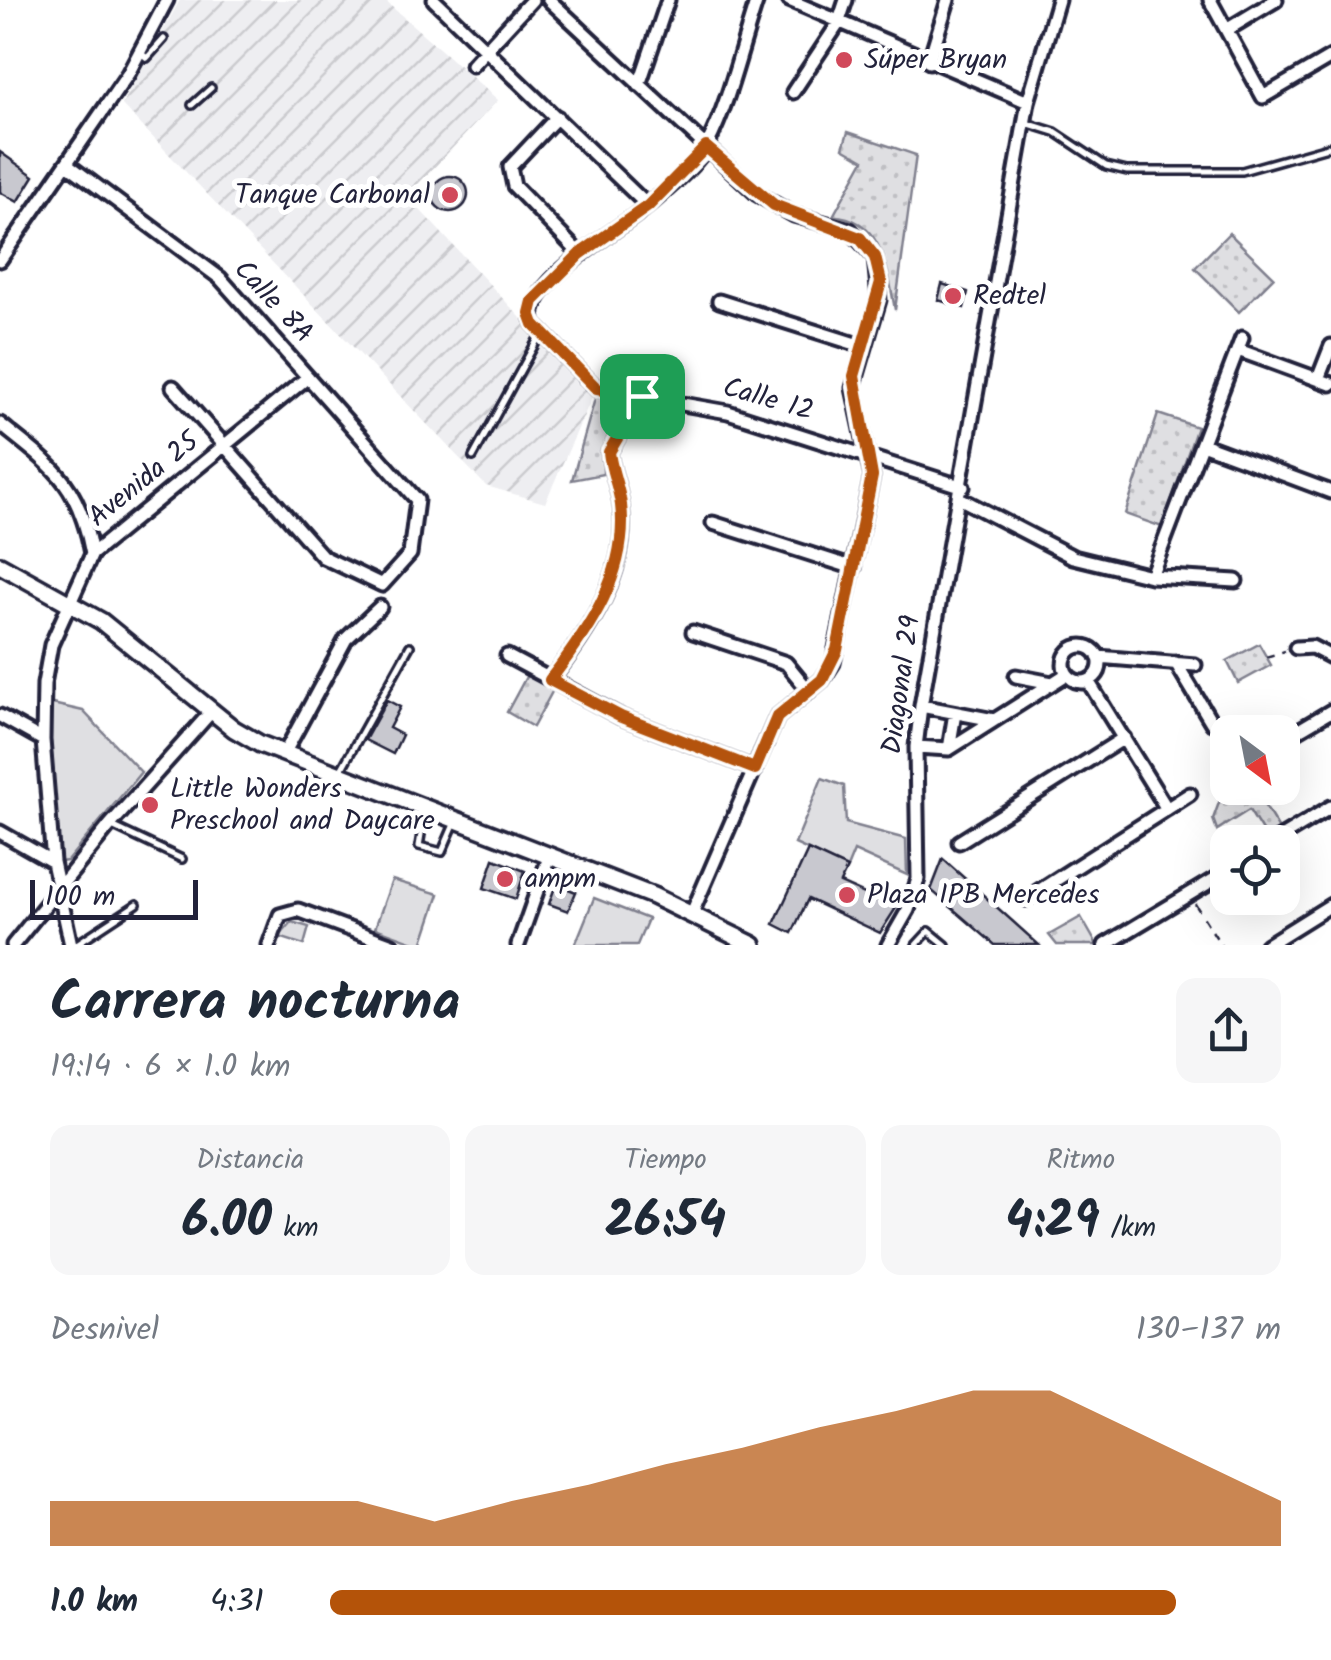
<!DOCTYPE html>
<html lang="es">
<head>
<meta charset="utf-8">
<style>
	body { margin:0; font-family:Kalam,sans-serif; background:#f6f6f7; color:#1f2937; height:100vh; display:flex; flex-direction:column; font-size:38px; white-space:nowrap }
	* { box-sizing:border-box; margin:0 }
	p { font-size:32px; color:#747a83 }
	.icon { flex:none; width:55px; height:55px; fill:none; stroke:currentColor; stroke-width:2; stroke-linecap:round; stroke-linejoin:round }
	.map { position:relative; height:945px; overflow:hidden }
	.drawer { display:flex; flex-direction:column; background:#fff; flex:1 }
	.drawer>* { flex:none }
	.needle { width:65px; rotate:148deg }
	.tools { position:absolute; left:1210px; top:715px; display:grid; gap:20px }
	.tools a { display:grid; place-items:center; width:90px; height:90px; border-radius:20px; background:#fff; box-shadow:0 10px 40px #0002; font-size:50px }
	.scale { position:absolute; left:30px; bottom:25px; width:168px; box-sizing:border-box; padding-left:10px; border:5px solid #22223b; border-top:0; font-size:28px; line-height:35px; white-space:nowrap; color:#22223b; -webkit-text-stroke:8px #fff; paint-order:stroke }
	.pin { position:absolute; display:grid; place-items:center; width:85px; height:85px; color:#fff; margin:-42px; border-radius:20px; box-shadow:0 5px 15px #0006 }
	.round { display:grid; place-items:center; flex:none; width:105px; height:105px; border-radius:20px; background:#f6f6f7 }
	.headline { display:flex; align-items:center; justify-content:space-between; height:170px; padding:0 50px }
	h1 { font-size:55px; font-weight:600; line-height:75px }
	.stats { display:grid; grid-template-columns:repeat(3,1fr); gap:15px; height:170px; padding:10px 50px }
	.stats div { display:grid; align-content:center; border-radius:20px; background:#f6f6f7; text-align:center }
	.stats b { font-size:50px; font-weight:600 }
	.stats small { font-size:28px; font-weight:400 }
	.stats p { font-size:28px }
	.chart { height:280px; padding:20px 50px }
	.chart p { display:flex; justify-content:space-between }
	.chart svg { width:100%; height:180px; margin-top:10px; fill:#b45309; opacity:.7 }
	ul { padding:0 50px; list-style:none; font-size:32px }
	li { display:grid; grid-template-columns:160px 120px 1fr; align-items:center; height:75px }
	li i { height:25px; border-radius:12px; background:#b45309 }
	.map>svg:first-child { display:block }
	.industrial { fill:url(#industrial-furrows) }
	.grass { fill:#dfdfe2; stroke:#80808e; stroke-width:2.5 }
	.park { fill:url(#park-dots); stroke:#80808e; stroke-width:2.5 }
	.building { fill:#c8c8cf; stroke:#22223b; stroke-width:2.5 }
	.lines { fill:none; stroke-linecap:round; stroke-linejoin:round }
	.lane-casing { stroke:#22223b; stroke-width:12 }
	.street-casing { stroke:#22223b; stroke-width:19 }
	.secondary-casing { stroke:#22223b; stroke-width:22 }
	.path { stroke:#22223b; stroke-width:2.5; stroke-dasharray:8 8; stroke-linecap:butt }
	.lane { stroke:#fff; stroke-width:5 }
	.street { stroke:#fff; stroke-width:11 }
	.secondary { stroke:#fff; stroke-width:15 }
	.route-casing { stroke:#fff; stroke-width:20 }
	.route { stroke:#b45309; stroke-width:12 }
	.poi-dot { fill:#d1495b; stroke:#fff; stroke-width:4 }
	.labels { text-anchor:middle; dominant-baseline:central; stroke-width:10; stroke-linejoin:round; paint-order:stroke }
	.poi-label { font-size:28px; fill:#22223b; stroke:#fff; text-anchor:start }
	.street-label { font-size:28px; fill:#22223b; stroke:#fff }
</style>
</head>
<body>
<div class="map">
<svg width="1331" height="945" viewBox="0 0 1331 945">
	<defs>
		<pattern id="industrial-furrows" width="10" height="10" patternUnits="userSpaceOnUse" patternTransform="scale(2.5)"><rect width="10" height="10" fill="#eeeef1"/><path d="M-1 1l2-2M0 10L10 0M9 11l2-2" fill="none" stroke="#ccccd0"/></pattern>
		<pattern id="park-dots" width="8" height="8" patternUnits="userSpaceOnUse" patternTransform="scale(2.5)"><rect width="8" height="8" fill="#dfdfe2"/><path d="M2 2h.1M6 6h.1" fill="none" stroke="#bfbfc3" stroke-width="1.8" stroke-linecap="round"/></pattern>
	</defs>
	<rect width="100%" height="100%" fill="#fff"/>
	<filter id="ink" filterUnits="userSpaceOnUse"><feTurbulence type="fractalNoise" baseFrequency=".01" numOctaves="2"/><feDisplacementMap in="SourceGraphic" scale="20" xChannelSelector="R" yChannelSelector="G"/><feConvolveMatrix kernelMatrix="1 2 1 2 8 2 1 2 1" color-interpolation-filters="sRGB"/></filter>
	<g filter="url(#ink)">
		<path class="industrial" d="M 180,0 L 384,0 L 498,100 L 407,196 L 593,395 L 545,503 L 486,486 L 122,105 Z"/>
		<path class="grass" d="M 48,703 L 83,711 L 141,772 L 67,861 L 60,862 Z
			M 822,778 L 844,786 L 846,823 L 906,839 L 907,875 L 854,851 L 847,868 L 795,844 Z
			M 392,880 L 439,894 L 422,945 L 375,928 Z
			M 594,898 L 648,919 L 637,945 L 575,945 Z
			M 292,922 L 309,927 L 304,945 L 279,937 Z"/>
		<path class="park" d="M 848,132 L 916,155 L 895,310 C 888,271 882,217 833,216 L 864,160 L 843,148 Z
			M 1229,233 L 1274,277 L 1239,312 L 1195,268 Z
			M 596,395 L 622,398 L 623,408 L 603,447 L 603,474 L 572,480 Z
			M 1158,414 L 1197,427 L 1162,527 L 1125,514 Z
			M 1259,644 L 1271,665 L 1238,683 L 1227,661 Z
			M 527,675 L 553,690 L 533,727 L 507,712 Z
			M 1227,781 L 1228,788 L 1254,788 L 1280,831 L 1267,839 L 1249,810 L 1217,830 L 1213,819 Z
			M 1081,917 L 1097,945 L 1057,945 L 1049,935 Z"/>
		<path class="building" d="M 0,152 L 34,176 L 18,202 L 0,192 Z
			M432 194a18 18 0 1 1 36 0a18 18 0 1 1-36 0Z
			M 942,284 L 968,292 L 964,308 L 938,300 Z
			M 387,700 L 400,707 L 389,728 L 402,735 L 393,754 L 365,740 Z
			M 808,850 L 847,868 L 840,883 L 896,908 L 880,933 L 808,899 L 792,933 L 774,924 Z
			M 494,859 L 525,871 L 516,899 L 484,888 Z
			M 943,859 L 1039,945 L 995,945 L 931,890 Z
			M 556,884 L 576,892 L 568,911 L 549,904 Z"/>
		<g class="lines">
			<g class="lane-casing">
				<path id="lane" d="M 142,54 L 147,58 L 164,39
					M 192,105 L 211,88
					M 1026,123 L 1055,132 L 1106,166 L 1127,171 L 1242,171 L 1331,146
					M 473,457 L 540,335
					M 341,770 L 410,646
					M 425,811 L 419,846 L 442,852 L 455,822
					M 112,826 L 182,859
					M 75,945 L 137,904
					M 916,945 L 929,931 L 946,945"/>
			</g>
			<g class="street-casing">
				<path id="street" d="M 434,0 L 648,206
					M 549,0 L 757,194 L 794,215 L 850,230 L 875,257 L 879,300 L 853,388 L 872,476 L 833,663 L 822,680 L 777,717 L 692,913
					M 757,0 C 741,47 730,101 707,145 C 696,166 667,189 649,205 C 621,229 519,285 534,324 L 597,389 L 728,412 L 963,487
					M 789,0 L 1028,102
					M 1210,0 L 1263,97 L 1331,57
					M 1228,29 L 1276,0
					M 929,62 L 948,0
					M 472,65 L 532,0
					M 639,85 L 668,0
					M 793,92 L 838,24 L 846,0
					M 557,117 L 510,167 L 514,186 L 580,254
					M 67,164 L 220,278 L 417,500 L 410,554 L 382,585 L 323,557 L 173,387
					M 0,260 L 128,74 L 167,0
					M 719,301 L 865,347
					M 1238,350 L 1331,384
					M 1318,379 L 1331,346
					M 0,424 C 54,467 79,483 92,554
					M 1202,444 L 1331,492
					M 961,499 L 1073,557 L 1151,576 L 1236,581
					M 713,523 L 854,568
					M 1151,576 L 1242,338
					M 693,632 L 786,663 L 809,691
					M1064 664a18 18 0 1 1 36 0a18 18 0 1 1-36 0Z
					M 1296,648 L 1312,647 L 1331,657
					M 507,656 L 621,717 L 755,769
					M 1098,657 L 1195,665
					M 1176,663 L 1212,723
					M 1016,676 L 1052,683
					M 551,680 C 589,629 630,572 621,505 C 619,487 611,471 609,452 L 642,396
					M 1088,681 L 1167,809
					M 921,706 L 994,720
					M 0,716 L 43,740
					M 1282,740 L 1331,711
					M 916,747 L 949,749 L 1067,674
					M 949,749 L 955,713
					M 284,754 L 346,639 L 380,607
					M 0,832 L 53,862
					M 959,842 L 1124,738
					M 1273,842 L 1331,807
					M 1026,899 L 1190,794
					M 13,945 L 110,825 L 211,712
					M 71,945 L 53,862 L 43,740 L 44,684 L 51,645 L 92,554 L 308,377
					M 269,945 L 280,915 L 298,910 L 392,945
					M 518,945 L 549,857
					M 888,945 L 908,910 L 918,879 L 916,747 L 921,706 L 1028,102 L 1058,0
					M 1105,945 L 1228,871
					M 1267,945 L 1331,905"/>
			</g>
			<g class="secondary-casing">
				<path id="secondary" d="M 0,565 L 101,621 L 234,729 L 260,744 L 653,896 L 753,945"/>
			</g>
			<path class="path" d="M 1266,657 L 1285,651
				M 1195,904 L 1221,945"/>
			<use href="#lane" class="lane"/>
			<use href="#street" class="street"/>
			<use href="#secondary" class="secondary"/>
		</g>
	</g>
	<g class="lines" filter="url(#ink)">
		<g class="route-casing">
			<path id="route" d="M 706,147 L 774,205 L 860,238 L 875,257 L 881,282 L 854,376 L 872,476 L 837,650 L 822,680 L 777,717 L 755,769 L 621,717 L 550,680 C 589,629 629,572 621,505 C 619,487 611,471 609,452 L 642,396 L 597,389 L 534,324 L 530,313 L 533,301 L 580,254 L 648,206 Z"/>
		</g>
		<use href="#route" class="route"/>
	</g>
	<g class="poi-dot">
		<circle cx="844" cy="60" r="10"/>
		<circle cx="450" cy="195" r="10"/>
		<circle cx="953" cy="296" r="10"/>
		<circle cx="150" cy="805" r="10"/>
		<circle cx="505" cy="879" r="10"/>
		<circle cx="847" cy="895" r="10"/>
	</g>
	<g class="labels">
		<g class="poi-label">
			<text x="864" y="60">Súper Bryan</text>
			<text x="430" y="195" text-anchor="end">Tanque Carbonal</text>
			<text x="973" y="296">Redtel</text>
			<text x="170" y="789">Little Wonders<tspan x="170" dy="32">Preschool and Daycare</tspan></text>
			<text x="525" y="879">ampm</text>
			<text x="867" y="895">Plaza IPB Mercedes</text>
		</g>
		<g class="street-label">
			<text transform="translate(273 302) rotate(47)">Calle 8A</text>
			<text transform="translate(768 400) rotate(16)">Calle 12</text>
			<text transform="translate(144 480) rotate(-39)">Avenida 25</text>
			<text transform="translate(902 685) rotate(-82)">Diagonal 29</text>
		</g>
	</g>
</svg>
<div class="tools">
<a><svg class="needle" viewBox="-14 -14 28 28"><path d="M0-13l5 13h-10z" fill="#e53935"/><path d="M0 13l5-13h-10z" fill="#747a83"/></svg></a>
<a><svg class="icon" aria-label="locate" viewBox="0 0 24 24"><circle cx="12" cy="12" r="6"/><path d="M12 2v4M12 18v4M2 12h4M18 12h4"/></svg></a>
</div>
<div class="scale">100 m</div>
<div class="pin" style="left:642px;top:396px;background:#1e9e55"><svg class="icon" aria-label="arrive" viewBox="0 0 24 24"><path d="M6 21V4h12l-3 4 3 4H6"/></svg></div>
</div>
<section class="drawer">
<div class="headline"><div><h1>Carrera nocturna</h1><p>19:14 · 6 × 1.0 km</p></div><a class="round"><svg class="icon" aria-label="share" viewBox="0 0 24 24"><path d="M12 15V3M7 8l5-5 5 5M5 13v7h14v-7"/></svg></a></div>
<div class="stats">
<div><p>Distancia</p><b>6.00<small> km</small></b></div>
<div><p>Tiempo</p><b>26:54</b></div>
<div><p>Ritmo</p><b>4:29<small> /km</small></b></div>
</div>
<div class="chart"><p><span>Desnivel</span>130–137 m</p>
<svg viewBox="0 0 160 44" preserveAspectRatio="none"><path d="M0 44V33L10 33L20 33L30 33L40 33L50 38L60 33L70 29L80 24L90 20L100 15L110 11L120 6L130 6L140 15L150 24L160 33V44z"/></svg>
</div>
<ul>
<li><b>1.0 km</b>4:31<i style="width:89%"></i></li>
</ul>
</section>
</body>
</html>
